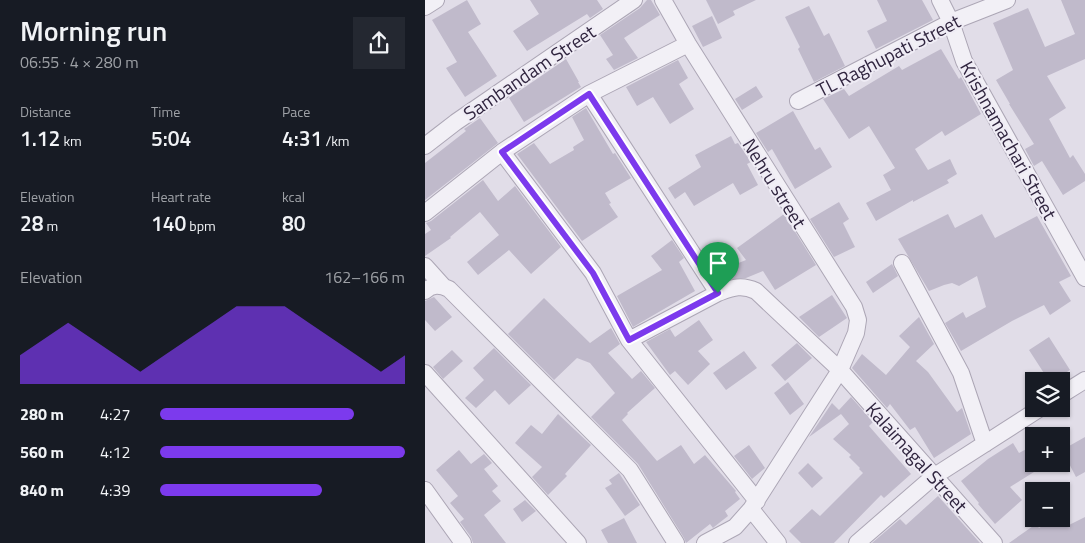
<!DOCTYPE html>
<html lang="en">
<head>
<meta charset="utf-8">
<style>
	body { margin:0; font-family:"Titillium Web",sans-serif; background:#242831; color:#f1f3f6; height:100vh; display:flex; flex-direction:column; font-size:19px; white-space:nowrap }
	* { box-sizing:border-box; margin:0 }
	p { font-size:16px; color:#9ea1a6 }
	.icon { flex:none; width:28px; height:28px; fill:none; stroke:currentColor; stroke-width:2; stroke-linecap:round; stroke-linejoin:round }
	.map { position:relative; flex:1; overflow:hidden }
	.panel { display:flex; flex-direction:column; background:#171b24; width:425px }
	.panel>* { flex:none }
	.buttons { position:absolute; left:600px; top:372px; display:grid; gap:10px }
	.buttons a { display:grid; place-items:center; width:45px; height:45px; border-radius:0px; background:#171b24; box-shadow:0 1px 4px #0004; font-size:25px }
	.pin { position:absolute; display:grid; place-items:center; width:42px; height:42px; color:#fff; margin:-51px -21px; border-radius:50% 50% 50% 0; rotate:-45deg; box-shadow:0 0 5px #0007 }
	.pin .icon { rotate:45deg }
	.round { display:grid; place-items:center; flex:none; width:52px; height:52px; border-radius:0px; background:#242831 }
	.headline { display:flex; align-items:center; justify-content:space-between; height:85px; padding:0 20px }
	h1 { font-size:28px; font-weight:600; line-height:38px }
	.stats { display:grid; grid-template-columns:repeat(3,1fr); gap:8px; height:85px; padding:5px 20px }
	.stats div { display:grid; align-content:center }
	.stats b { font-size:21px; font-weight:600 }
	.stats small { font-size:14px; font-weight:400 }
	.stats p { font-size:14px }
	.chart { height:140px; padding:10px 20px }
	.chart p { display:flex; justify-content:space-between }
	.chart svg { width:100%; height:90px; margin-top:5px; fill:#7c3aed; opacity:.7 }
	ul { padding:0 20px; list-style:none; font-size:16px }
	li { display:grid; grid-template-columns:80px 60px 1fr; align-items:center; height:38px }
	li i { height:12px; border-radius:6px; background:#7c3aed }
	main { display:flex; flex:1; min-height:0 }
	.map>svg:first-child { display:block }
	.building { fill:#c0bacb }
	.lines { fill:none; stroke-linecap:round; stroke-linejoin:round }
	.minor-casing { stroke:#aca6b5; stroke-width:18 }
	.minor { stroke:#f2f0f6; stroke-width:16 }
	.route-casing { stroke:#fff; stroke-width:10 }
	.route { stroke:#7c3aed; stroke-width:6 }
	.labels { text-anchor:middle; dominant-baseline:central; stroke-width:4; stroke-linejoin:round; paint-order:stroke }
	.street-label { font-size:19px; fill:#30253f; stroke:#efecf5 }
</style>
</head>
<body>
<main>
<section class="panel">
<div class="headline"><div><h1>Morning run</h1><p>06:55 · 4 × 280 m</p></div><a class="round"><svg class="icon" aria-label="share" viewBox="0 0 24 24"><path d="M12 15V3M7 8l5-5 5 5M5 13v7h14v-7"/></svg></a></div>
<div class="stats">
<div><p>Distance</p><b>1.12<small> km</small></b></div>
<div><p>Time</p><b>5:04</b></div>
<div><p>Pace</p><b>4:31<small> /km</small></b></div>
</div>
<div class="stats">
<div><p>Elevation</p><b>28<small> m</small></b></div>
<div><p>Heart rate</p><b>140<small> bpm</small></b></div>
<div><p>kcal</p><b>80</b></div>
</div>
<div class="chart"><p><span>Elevation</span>162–166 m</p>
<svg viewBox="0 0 160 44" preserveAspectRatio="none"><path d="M0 44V30L10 22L20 14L30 22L40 30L50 38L60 30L70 22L80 14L90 6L100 6L110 6L120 14L130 22L140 30L150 38L160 30V44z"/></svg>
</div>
<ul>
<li><b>280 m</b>4:27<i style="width:79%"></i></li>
<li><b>560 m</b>4:12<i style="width:100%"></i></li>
<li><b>840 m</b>4:39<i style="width:66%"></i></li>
</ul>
</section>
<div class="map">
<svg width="660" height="543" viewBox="0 0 660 543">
	<rect width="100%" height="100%" fill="#e1dde8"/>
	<path class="building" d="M 42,0 L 56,24 L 43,32 L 72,76 L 40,97 L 21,68 L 32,62 L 7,20 Z
		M 105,0 L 172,0 L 178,9 L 165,18 L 162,14 L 102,51 L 88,31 L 114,14 Z
		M 222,0 L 226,0 L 235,15 L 199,38 L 213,58 L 189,70 L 181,59 L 188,55 L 175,35 L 215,8 Z
		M 281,0 L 331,0 L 308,11 L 310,15 L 293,24 Z
		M 452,0 L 497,0 L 508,20 L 451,49 L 442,31 L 462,21 Z
		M 636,0 L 660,0 L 660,59 L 622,76 L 641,108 L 624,119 L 645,158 L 648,155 L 660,174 L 660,181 L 638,195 L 617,161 L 609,166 L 600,149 L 609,144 L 584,104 L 585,104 L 571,80 L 588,70 L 568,23 L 603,8 L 620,47 L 650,34 Z
		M 384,6 L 399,36 L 404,33 L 420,66 L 389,82 L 373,49 L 375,47 L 360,17 Z
		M 287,16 L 297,38 L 278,47 L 267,26 Z
		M 516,49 L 534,79 L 536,77 L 556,114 L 520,136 L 517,131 L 490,149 L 503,170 L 525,159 L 532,174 L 522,180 L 524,183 L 488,202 L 488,200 L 451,221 L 441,203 L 466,190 L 458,175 L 470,168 L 444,126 L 424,139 L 398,99 L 419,89 L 424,96 L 474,66 L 477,70 Z
		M 141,59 L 154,82 L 153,82 L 156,87 L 99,122 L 84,98 Z
		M 253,60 L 263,78 L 254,84 L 269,109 L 245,124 L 228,97 L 212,106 L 201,87 Z
		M 331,86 L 338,97 L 317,110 L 310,99 Z
		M 161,108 L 188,154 L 190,153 L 206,178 L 180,193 L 186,203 L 184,204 L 193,217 L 157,241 L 92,154 L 109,143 L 125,164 L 149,150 L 148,147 L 159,140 L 147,117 Z
		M 368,111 L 390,150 L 395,147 L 407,167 L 370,189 L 347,149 L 343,152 L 331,133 Z
		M 55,118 L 73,143 L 0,200 L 0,163 L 41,131 L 39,129 Z
		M 306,136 L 310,144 L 313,143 L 326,162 L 322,164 L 333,185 L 315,195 L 308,183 L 269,206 L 260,192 L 250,199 L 243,188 L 276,167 L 270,155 Z
		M 58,180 L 73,201 L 90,186 L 136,247 L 106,274 L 84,250 L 53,275 L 42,262 L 74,235 L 55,212 L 25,237 L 26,238 L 0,256 L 0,234 L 6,230 L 1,223 L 6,221 Z
		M 414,202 L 424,219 L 418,223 L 430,247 L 409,257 L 385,219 Z
		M 359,214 L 391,265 L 350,290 L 338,271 L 321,278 L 300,280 L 296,270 L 321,260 L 312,248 Z
		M 523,214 L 530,228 L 557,214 L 570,238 L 612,216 L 646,276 L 634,282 L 646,301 L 625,315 L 619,305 L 587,321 L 536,351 L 520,323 L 538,312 L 541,318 L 561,307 L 552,276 L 534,286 L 527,283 L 519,285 L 504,291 L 473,239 Z
		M 247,240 L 259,258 L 254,262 L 270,291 L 208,327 L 192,296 L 237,270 L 226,256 Z
		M 467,264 L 473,276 L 448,293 L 441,282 Z
		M 407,295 L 422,318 L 394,337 L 374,317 Z
		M 9,297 L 27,317 L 10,331 L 0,320 L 0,301 Z
		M 119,298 L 165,343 L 186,328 L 195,344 L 183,353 L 207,379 L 216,371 L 230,388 L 202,413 L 203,414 L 197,420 L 232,461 L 256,445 L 269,464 L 280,455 L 311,491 L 310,492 L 315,499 L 300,511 L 303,516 L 289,527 L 288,528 L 285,524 L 261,543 L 259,538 L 213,464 L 166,417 L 190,393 L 165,363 L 152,358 L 129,380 L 83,334 Z
		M 494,317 L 509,344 L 491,361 L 503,372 L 532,412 L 537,408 L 546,434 L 509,458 L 490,427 L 485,430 L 465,404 L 462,408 L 427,368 L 437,354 L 461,375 L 485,347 L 474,336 Z
		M 274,320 L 288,340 L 273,351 L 285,364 L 263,385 L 250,371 L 245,375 L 221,342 L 245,329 L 250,337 Z
		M 624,337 L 645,370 L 628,381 L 624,381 L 604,350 Z
		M 372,343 L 387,358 L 360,381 L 346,365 Z
		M 69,348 L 106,385 L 84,405 L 70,390 L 51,408 L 40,398 L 59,380 L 48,368 Z
		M 27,350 L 38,361 L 18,379 L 8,367 Z
		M 319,351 L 332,368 L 301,390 L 288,373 Z
		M 363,382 L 379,404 L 365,415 L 349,393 Z
		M 426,397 L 448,422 L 444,426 L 486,474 L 459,498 L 456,495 L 409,543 L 376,543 L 364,531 L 387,509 L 395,516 L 438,473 L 434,469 L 435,468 L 424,457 L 426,455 L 408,439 L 424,424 L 416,414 L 384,437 L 407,403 L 414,410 Z
		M 133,414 L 166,445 L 140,474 L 142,476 L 123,495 L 107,477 L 117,467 L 90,443 L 106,425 L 117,434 Z
		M 660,437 L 660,472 L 651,477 L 637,450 Z
		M 588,443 L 594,453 L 609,445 L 609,472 L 585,487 L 597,500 L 570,524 L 553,504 L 554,503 L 536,481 L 563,459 Z
		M 324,445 L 340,468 L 327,479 L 309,456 Z
		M 34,450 L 46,464 L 59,454 L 67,463 L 59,469 L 73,486 L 67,491 L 76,501 L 59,515 L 81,543 L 48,543 L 46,537 L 35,522 L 39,519 L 25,503 L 33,496 L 11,470 Z
		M 383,463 L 398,478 L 387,488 L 373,473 Z
		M 194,473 L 215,505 L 200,516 L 180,488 L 187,484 L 184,480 Z
		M 513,496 L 555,543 L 447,543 L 475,519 L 481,525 Z
		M 100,500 L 111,511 L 97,522 L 88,509 Z
		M 660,517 L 660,543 L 584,543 L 611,524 L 614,528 L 629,519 L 635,519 L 640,527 Z
		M 199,518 L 212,543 L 183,543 L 176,530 Z"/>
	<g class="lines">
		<g class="minor-casing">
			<path id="minor" d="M 238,0 L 263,44 L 429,307 L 433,320 L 431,333 L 415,370 L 326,509 L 310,527 L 280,543
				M 515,0 L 526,22 L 539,61 L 660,278
				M 0,7 L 11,0
				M 164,94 L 293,293 L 204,340
				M 373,101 L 526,22 L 582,0
				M 0,146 L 31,122 L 209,0
				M 77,152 L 168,273 L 204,340 L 332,501
				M 0,213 L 77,152 L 164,94 L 263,44
				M 477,263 L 536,373 L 560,444
				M 0,266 L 18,286
				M 0,291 C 8,284 15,285 24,289 L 205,470 L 251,543
				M 293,293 C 307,288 316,284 331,291 L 415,370 L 569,543
				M 0,373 L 153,543
				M 636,395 L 660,380
				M 0,490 L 38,543
				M 326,509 L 353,543
				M 432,543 L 508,477 L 614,409"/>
		</g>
		<use href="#minor" class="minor"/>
	</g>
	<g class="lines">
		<g class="route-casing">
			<path id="route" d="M 164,94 L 293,293 L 204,340 L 168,273 L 77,152 Z"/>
		</g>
		<use href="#route" class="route"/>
	</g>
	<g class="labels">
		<g class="street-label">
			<text transform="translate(463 55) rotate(-27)">TL Raghupati Street</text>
			<text transform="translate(104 72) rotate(-34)">Sambandam Street</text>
			<text transform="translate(584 140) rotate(61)">Krishnamachari Street</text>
			<text transform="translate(350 183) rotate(58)">Nehru street</text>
			<text transform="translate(492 457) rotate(48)">Kalaimagal Street</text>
		</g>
	</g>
</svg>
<div class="buttons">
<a><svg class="icon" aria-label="layers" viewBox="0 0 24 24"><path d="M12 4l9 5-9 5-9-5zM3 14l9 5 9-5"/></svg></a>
<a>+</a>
<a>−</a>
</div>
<div class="pin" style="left:293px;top:293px;background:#1e9e55"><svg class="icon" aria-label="arrive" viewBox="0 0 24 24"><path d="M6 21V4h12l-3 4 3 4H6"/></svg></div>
</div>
</main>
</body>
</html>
